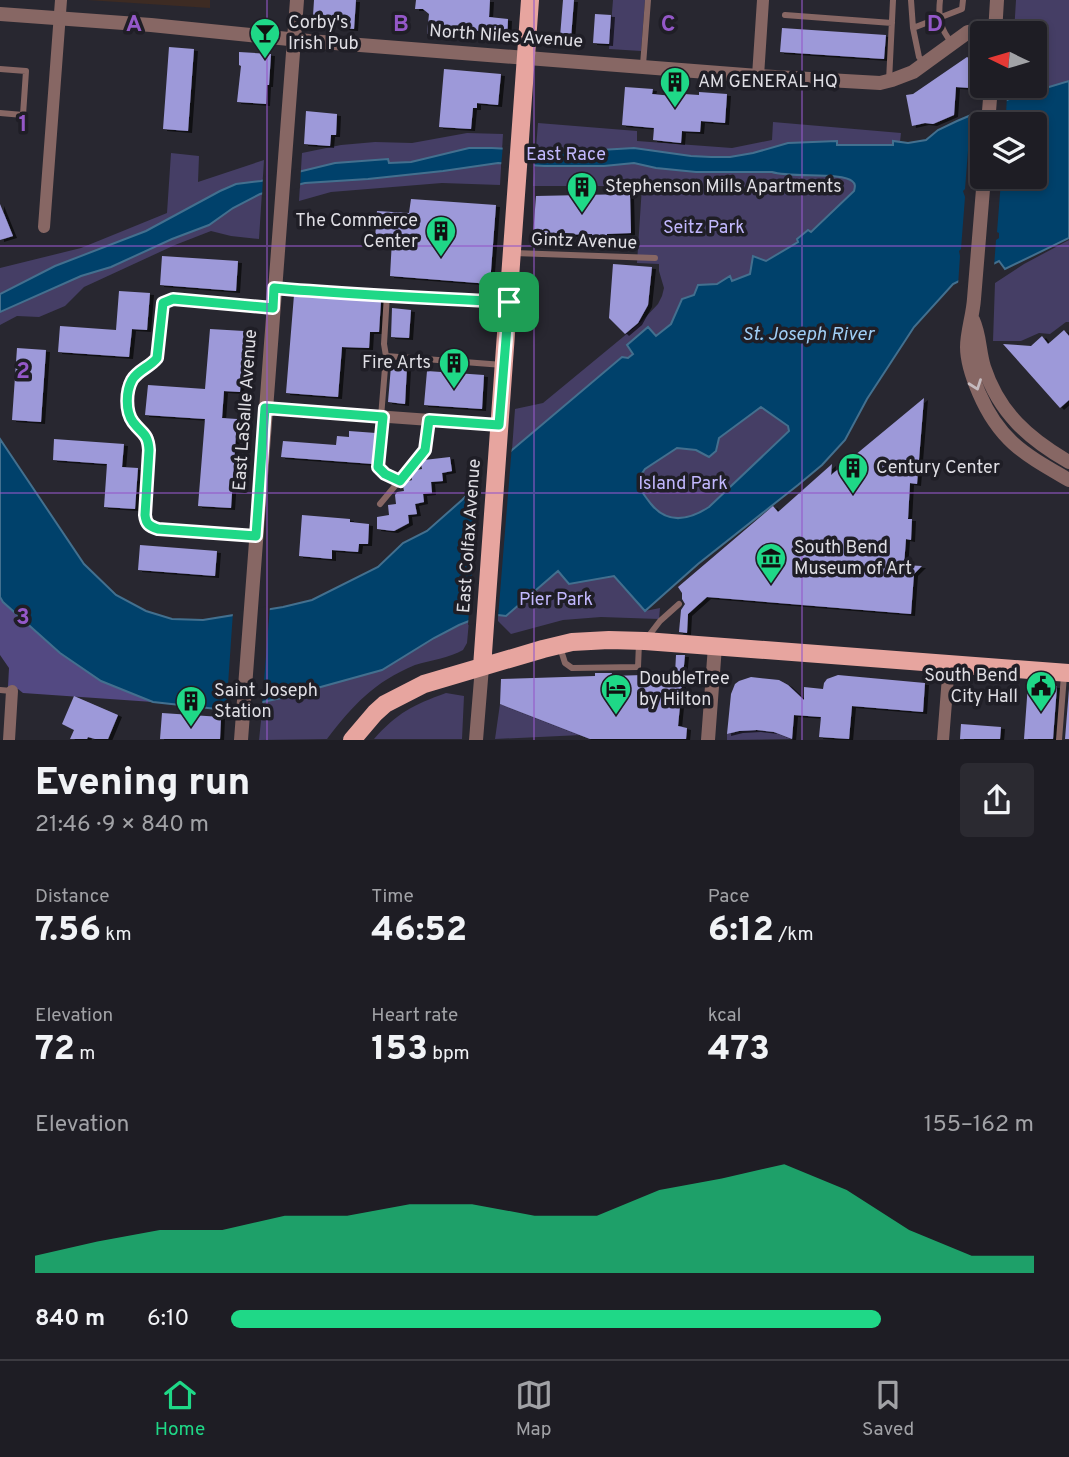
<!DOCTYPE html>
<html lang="en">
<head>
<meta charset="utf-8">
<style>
	body { margin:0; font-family:Overpass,sans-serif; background:#2b2a31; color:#f1f3f6; height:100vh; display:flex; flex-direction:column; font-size:26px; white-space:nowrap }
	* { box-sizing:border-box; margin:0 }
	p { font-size:23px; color:#a1a2a6 }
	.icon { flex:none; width:38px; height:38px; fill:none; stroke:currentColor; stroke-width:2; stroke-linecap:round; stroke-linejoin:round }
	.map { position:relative; height:740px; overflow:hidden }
	.side { display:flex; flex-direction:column; background:#1e1d24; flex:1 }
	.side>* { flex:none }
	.needle { width:46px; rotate:275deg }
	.controls { position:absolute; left:970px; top:21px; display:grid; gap:14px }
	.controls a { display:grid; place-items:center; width:77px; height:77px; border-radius:7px; background:#1e1d24; box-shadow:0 4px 10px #0003,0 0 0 2px #3c3b41; font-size:35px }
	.pin { position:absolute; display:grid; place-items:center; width:60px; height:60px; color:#fff; margin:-30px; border-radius:14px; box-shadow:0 4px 10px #0006 }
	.round { display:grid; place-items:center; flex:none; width:74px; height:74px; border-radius:7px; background:#2b2a31 }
	.overview { display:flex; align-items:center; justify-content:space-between; height:119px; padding:0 35px }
	h1 { font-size:38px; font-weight:800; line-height:52px }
	.metrics { display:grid; grid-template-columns:repeat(3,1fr); gap:10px; height:119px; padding:7px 35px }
	.metrics div { display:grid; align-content:center }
	.metrics b { font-size:35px; font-weight:800 }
	.metrics small { font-size:19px; font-weight:400 }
	.metrics p { font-size:19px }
	.chart { height:196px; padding:14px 35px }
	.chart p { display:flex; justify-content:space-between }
	.chart svg { width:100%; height:126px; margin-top:7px; fill:#1fd887; opacity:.7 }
	ul { padding:0 35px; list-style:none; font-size:23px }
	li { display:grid; grid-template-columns:112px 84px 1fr; align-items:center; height:52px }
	li i { height:18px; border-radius:9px; background:#1fd887 }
	.tabs { display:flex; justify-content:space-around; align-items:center; height:98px; border-top:2px solid #3c3b41; background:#1e1d24; font-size:19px; color:#a1a2a6 }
	.tabs a { display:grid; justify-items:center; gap:4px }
	.tabs .current { color:#1fd887 }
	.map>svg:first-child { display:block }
	.medical { fill:#3d2b23 }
	.green { fill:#453e65 }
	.forest { fill:#534982 }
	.water { fill:#00416b; stroke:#43708f; stroke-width:2; fill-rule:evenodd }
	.pier { fill:#282730 }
	.building { fill:#9d99d9; filter:url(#shadow) }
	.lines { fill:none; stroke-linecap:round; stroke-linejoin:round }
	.service { stroke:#876764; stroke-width:6 }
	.minor { stroke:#876764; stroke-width:12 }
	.tertiary { stroke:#876764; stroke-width:14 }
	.primary { stroke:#e7a59f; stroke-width:18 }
	.oneway { stroke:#c5babe }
	.route-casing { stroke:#fff; stroke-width:14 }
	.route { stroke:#1fd887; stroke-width:9 }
	.grid { fill:none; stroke:#9458c8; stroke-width:2; stroke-opacity:0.55 }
	.labels { text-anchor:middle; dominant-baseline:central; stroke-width:7; stroke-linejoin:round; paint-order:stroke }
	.poi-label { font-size:18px; fill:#dfdee4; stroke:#1f1e26; text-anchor:start }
	.street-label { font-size:18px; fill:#dfdee4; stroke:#1f1e26 }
	.park-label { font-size:18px; fill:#c2b8fe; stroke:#1f1e26 }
	.water-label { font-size:19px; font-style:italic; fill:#a0cef5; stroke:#1f1e26 }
	.grid-label { font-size:23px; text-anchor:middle; font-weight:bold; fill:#9458c8; stroke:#1f1e26; stroke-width:7; stroke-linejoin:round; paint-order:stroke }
</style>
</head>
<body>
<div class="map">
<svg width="1069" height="740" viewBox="0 0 1069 740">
	<defs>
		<filter id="shadow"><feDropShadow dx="4" dy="2" stdDeviation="0" flood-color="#0009"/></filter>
	</defs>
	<rect width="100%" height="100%" fill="#282730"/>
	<path class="medical" d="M 87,0 L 210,0 L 210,8 Z"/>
	<path class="green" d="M 613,0 L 645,0 L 641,51 L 609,49 Z
		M 1016,0 L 1069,0 L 1069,81 L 1009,99 L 1010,86 L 1034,86 L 1034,33 L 1014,33 Z
		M 773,122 L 901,133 L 900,142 L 893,141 L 893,145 L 855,184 L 854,191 L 810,232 L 809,230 L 798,242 L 789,248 L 766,261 L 750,274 L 732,281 L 730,277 L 717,284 L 698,285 L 694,295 L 681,300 L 671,324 L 656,336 L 648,327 L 627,345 L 633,354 L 628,358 L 622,357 L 512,450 L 515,409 L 543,403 L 640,323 L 658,304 L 662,296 L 664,288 L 659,271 L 659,264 L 637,263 L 642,186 L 533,186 L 538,123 L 637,131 L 637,141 L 732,148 L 772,140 Z
		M 467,133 L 503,134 L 500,185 L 442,183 L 331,192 L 299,201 L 302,153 L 341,145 L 375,142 L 412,143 Z
		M 171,153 L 199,156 L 198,182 L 264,160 L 259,239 L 231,236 L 211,231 L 175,245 L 84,287 L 65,306 L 39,317 L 17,316 L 0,325 L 0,268 L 81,248 L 167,213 Z
		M 1069,240 L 1069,322 L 1066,322 L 1050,334 L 1039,333 L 1021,341 L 993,341 L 995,283 L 1024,264 Z
		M 762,407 L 788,426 L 789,430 L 709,507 C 689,520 668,525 651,504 C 643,495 641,491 638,479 L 645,469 L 677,448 L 716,451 L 719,438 Z
		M 558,571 L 569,584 L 614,575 L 645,611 L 660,608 L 659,619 L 601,617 L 563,620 L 511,634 L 498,621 L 498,615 L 506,615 Z
		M 469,621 L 467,643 L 463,650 C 449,658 431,660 415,665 C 374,682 353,705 327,739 L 259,740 L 263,702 L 281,698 L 382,670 L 434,638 Z
		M 446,693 L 464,696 L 462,739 L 374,739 C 397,713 413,705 446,693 Z
		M 500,704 L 581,735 L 495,739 Z
		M 748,730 L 774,732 L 791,739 L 727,740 L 727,734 Z"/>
	<path class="forest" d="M 0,597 L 3,602 L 101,681 L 153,702 L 23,693 L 18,689 L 8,687 L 9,668 L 0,655 Z"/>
	<path class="water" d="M 1069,81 L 1069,238 L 1005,269 L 999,261 L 953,284 L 914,327 L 867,399 L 845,440 L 822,465 L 798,485 L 698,564 L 645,611 L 614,576 L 569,584 L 558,571 L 506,616 L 498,615 L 469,621 L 459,625 L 434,638 L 382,670 L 281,698 L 226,710 L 153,702 L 101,681 L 60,653 L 3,602 L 0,597 L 0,439 L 84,564 L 116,595 L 146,611 L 172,619 L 203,620 L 283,607 L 312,600 L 378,567 L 403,543 L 427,531 L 462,500 L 512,450 L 622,357 L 628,358 L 633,354 L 627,345 L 648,327 L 656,336 L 671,324 L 682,299 L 694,295 L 698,285 L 717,284 L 730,276 L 732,281 L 750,274 L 753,256 L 766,261 L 798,242 L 797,239 L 808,230 L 811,232 L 854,191 C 855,187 856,184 852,181 C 843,172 790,178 772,172 L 696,172 L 656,168 L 634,163 L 604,166 L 544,166 L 498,163 L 443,171 L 368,179 L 305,183 L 260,194 L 233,208 L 209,225 L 172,239 L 111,267 L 81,276 L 0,312 L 0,294 L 55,266 L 146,231 L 220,191 L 236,184 L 261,181 L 335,163 L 388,159 L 389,163 L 411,162 L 469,148 L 492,148 L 566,152 L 634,148 L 691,156 L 711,157 L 730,157 L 753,153 L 788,143 L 837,141 L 837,145 L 893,145 L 893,141 L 908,143 L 926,140 L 938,130 L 957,121 L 1009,99 ZM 982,124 L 1034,124 L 1034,177 L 982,177 ZM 761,407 L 788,426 L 789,431 L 709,507 C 689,520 668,525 651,504 C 644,495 641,492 638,479 L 645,469 L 677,448 L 696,450 L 709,457 L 716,451 L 719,438 Z"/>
	<path class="pier" d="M 1007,96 L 1006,114 L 1008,116 L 1005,124 L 982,124 L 982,177 L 1003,177 L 1001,181 L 997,232 L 999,233 L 999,238 L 996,240 L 994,267 L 958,286 L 960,256 L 959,251 L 961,249 L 965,197 L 963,191 L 965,189 L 969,138 L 968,133 L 970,131 L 971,111 Z
		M 503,145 L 535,147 L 534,169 L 501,167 Z
		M 301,168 L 300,188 L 262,197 L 263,177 Z
		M 512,445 L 498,618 L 468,625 L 479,478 Z
		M 270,606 L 262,706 L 226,714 L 233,612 Z"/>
	<path class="building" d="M 314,0 L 356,0 L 354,29 L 343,28 L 344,18 L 313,16 Z
		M 416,0 L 490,0 L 489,17 L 508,19 L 507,41 L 478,38 L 479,31 L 454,29 L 453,37 L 427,34 L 429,14 L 423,9 L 415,9 Z
		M 563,0 L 574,0 L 571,38 L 560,37 Z
		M 595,14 L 611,15 L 609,44 L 593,43 Z
		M 782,28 L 886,35 L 884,59 L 780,52 Z
		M 169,47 L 194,49 L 188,131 L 163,129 Z
		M 239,52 L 271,54 L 269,85 L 267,85 L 266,104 L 237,102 L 241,66 L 239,65 Z
		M 967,57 L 972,60 L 970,88 L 956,87 L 954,115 L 933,124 L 925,123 L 912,126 L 906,95 L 913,94 Z
		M 444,69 L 501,74 L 498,105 L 477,103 L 477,108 L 473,108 L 471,129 L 439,127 Z
		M 625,87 L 653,89 L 652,94 L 684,97 L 684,94 L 699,95 L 699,92 L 727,94 L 725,123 L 701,121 L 700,132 L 682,131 L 681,143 L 653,140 L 654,128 L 622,125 Z
		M 306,111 L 337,114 L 336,135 L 331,135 L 330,146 L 304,144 Z
		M 630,194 L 631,233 L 607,234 L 607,243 L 593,244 L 592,234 L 533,236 L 536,196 Z
		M 411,199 L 496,205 L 490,284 L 390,276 L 392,240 L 375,239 L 377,211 L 409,213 Z
		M 0,204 L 13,236 L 0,240 Z
		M 162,256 L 238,261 L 236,291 L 160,285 Z
		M 613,264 L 652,267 L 648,305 L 638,323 L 625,334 L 609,318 Z
		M 119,291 L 150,293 L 147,330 L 132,329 L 129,357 L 58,352 L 60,326 L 116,330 Z
		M 294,295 L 381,301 L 379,332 L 370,332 L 369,348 L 342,347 L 338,397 L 286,393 Z
		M 392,308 L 411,310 L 409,338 L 391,337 Z
		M 210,329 L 244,331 L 240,392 L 224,391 L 222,418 L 237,419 L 231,508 L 198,506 L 205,419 L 145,415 L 148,385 L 205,389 Z
		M 1064,330 L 1069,336 L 1069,400 L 1060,408 L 1003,344 L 1031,346 L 1042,336 L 1048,344 Z
		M 17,348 L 46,350 L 41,422 L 12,420 Z
		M 391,366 L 407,367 L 405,404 L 388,402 Z
		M 427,371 L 484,375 L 482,409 L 424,405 Z
		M 924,398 L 917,484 L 910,483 L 908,519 L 912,519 L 911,540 L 906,539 L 904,565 L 922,566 L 914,574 L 911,614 L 707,597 L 688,614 L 687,633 L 679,632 L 681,610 L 685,604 L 682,599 L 682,593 L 678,587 L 773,506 L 778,512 L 832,464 L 831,475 Z
		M 349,431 L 376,433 L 373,464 L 281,457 L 283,441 L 336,445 L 337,436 L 349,437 Z
		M 54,439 L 124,444 L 122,467 L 138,468 L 135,509 L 104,507 L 107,464 L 53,460 Z
		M 450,457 L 452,471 L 442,473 L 443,481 L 431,482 L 432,493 L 423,494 L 424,502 L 415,504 L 417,514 L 408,515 L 409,523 L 394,531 L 377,529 L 377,517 L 389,515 L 388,505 L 396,504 L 395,495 L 397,492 L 404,491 L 403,486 L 406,482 L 412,480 L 411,475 L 416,470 L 422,469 L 421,464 L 424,460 Z
		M 302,515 L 350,519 L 350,522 L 369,524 L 368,544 L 359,544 L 358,552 L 332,550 L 332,559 L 299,556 Z
		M 140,545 L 217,551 L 215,576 L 138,570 Z
		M 676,655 L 685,655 L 678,726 L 687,728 L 686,739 L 590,739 L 500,704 L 501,679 L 595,676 L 595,673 L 612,673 L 611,676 L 675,674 Z
		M 838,675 L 925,683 L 923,712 L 852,706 L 849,739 L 819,737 L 821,717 L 794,715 L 792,739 L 774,732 L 757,730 L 739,731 L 727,734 L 731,694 L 735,684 L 739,681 L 751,677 L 779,680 L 788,685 L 804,700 L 804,687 L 823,689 L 824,683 L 827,679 Z
		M 1028,684 L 1057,686 L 1053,739 L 1024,739 Z
		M 1069,689 L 1069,739 L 1065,739 Z
		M 74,696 L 118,715 L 108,739 L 95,739 L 88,737 L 87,739 L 70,739 L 74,730 L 62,724 Z
		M 162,713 L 221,717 L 220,739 L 160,739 Z
		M 961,724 L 1001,727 L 1000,739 L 960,739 Z"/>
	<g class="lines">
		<path class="service" d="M 911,0 L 913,28
			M 940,0 C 938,17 940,29 952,43
			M 785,15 L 892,23
			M 923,62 L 919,57 L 913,28 L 962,9 L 963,0
			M 643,65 L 648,0
			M 0,69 L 26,71 L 23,115 L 0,113
			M 889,81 L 893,0
			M 514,253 L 655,258
			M 276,288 C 353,295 430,297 506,302
			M 386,356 L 503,365
			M 381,417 L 386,356 L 384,344 L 387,294
			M 383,417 L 378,467 L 385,474 L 400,482
			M 380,504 L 425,450 L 429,420
			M 256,536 L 157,529 C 149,526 146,524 145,515 L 149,450 C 149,448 149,440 148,439 C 142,423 128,427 128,402 C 128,388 131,377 144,369 C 148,367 154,365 156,359 C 162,349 160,323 161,310 L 163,303 L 173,299 L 272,308
			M 647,638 L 660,621 L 679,604
			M 560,647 L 565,663 L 572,668 L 638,667 L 639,643
			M 0,690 L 12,691
			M 1059,740 L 1064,675"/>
		<path class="minor" d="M 758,76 L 763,0
			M 44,227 L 61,0
			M 265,408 L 499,425
			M 9,740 L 12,691
			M 943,740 L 949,664"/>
		<path class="tertiary" d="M 0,14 L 151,25 L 309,41 L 758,76 L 880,83 L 892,80 L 913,72 L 968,32 L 995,30
			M 995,33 L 997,0
			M 988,124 L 991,86
			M 984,177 C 981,218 977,258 974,299 C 973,315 967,332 967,347 C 967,362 973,379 979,393 C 1000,442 1026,455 1069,480
			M 973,320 C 980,335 979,351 984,367 C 999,413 1029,439 1069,462
			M 241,740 L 297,0
			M 476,740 L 482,667
			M 708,740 L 715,646"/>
		<path class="primary" d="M 482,667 L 530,0
			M 352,740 L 375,713 L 385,704 L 424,684 L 543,649 L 572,642 L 609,640 L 645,641 L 1069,673"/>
	</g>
	<defs><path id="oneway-chevron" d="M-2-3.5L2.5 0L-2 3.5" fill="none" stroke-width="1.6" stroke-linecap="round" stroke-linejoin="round" transform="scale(1.75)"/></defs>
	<use class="oneway" href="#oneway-chevron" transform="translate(976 385) rotate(70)"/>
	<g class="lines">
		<g class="route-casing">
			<path id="route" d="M 274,288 C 352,295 430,298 509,302 L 499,425 L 429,420 L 425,450 L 400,481 L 385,474 L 378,467 L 383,417 L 265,408 L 256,536 L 158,529 C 149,526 146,524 145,515 L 149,450 C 148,433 142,434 133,422 C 125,411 126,391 132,380 C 138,370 150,367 157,358 L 163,303 L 173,299 L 273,308 Z"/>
		</g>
		<use href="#route" class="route"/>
	</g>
	<path class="grid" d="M 267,0 L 267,740M 534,0 L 534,740M 802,0 L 802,740M 0,246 L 1069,246M 0,493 L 1069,493"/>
	<defs>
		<g id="bar-pin" transform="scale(1.575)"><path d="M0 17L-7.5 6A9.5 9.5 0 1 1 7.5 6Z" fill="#1fd887" stroke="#1f1e26"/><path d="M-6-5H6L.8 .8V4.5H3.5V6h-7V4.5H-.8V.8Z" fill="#111"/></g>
		<g id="building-pin" transform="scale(1.575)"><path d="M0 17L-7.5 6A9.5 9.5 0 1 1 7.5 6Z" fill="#1fd887" stroke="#1f1e26"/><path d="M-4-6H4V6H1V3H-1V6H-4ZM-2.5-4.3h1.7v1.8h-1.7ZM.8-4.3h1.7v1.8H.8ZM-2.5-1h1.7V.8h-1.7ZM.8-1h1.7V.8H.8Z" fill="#111"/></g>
		<g id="museum-pin" transform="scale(1.575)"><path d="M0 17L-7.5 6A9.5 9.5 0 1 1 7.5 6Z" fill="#1fd887" stroke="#1f1e26"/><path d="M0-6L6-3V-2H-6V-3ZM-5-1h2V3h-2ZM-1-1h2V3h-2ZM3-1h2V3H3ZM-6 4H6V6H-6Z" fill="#111"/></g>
		<g id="civic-pin" transform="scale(1.575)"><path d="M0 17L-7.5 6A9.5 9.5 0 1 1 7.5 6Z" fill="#1fd887" stroke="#1f1e26"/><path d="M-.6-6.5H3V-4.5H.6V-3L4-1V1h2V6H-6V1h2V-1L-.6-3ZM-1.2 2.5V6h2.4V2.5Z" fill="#111"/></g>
		<g id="hotel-pin" transform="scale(1.575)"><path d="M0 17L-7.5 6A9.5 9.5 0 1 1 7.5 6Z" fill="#1fd887" stroke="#1f1e26"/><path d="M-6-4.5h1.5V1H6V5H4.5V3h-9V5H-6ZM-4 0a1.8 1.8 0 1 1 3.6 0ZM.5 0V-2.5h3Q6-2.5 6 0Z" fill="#111"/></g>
	</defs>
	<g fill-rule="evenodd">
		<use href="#bar-pin" x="265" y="33"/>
		<use href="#building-pin" x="675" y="82"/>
		<use href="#building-pin" x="582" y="187"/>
		<use href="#building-pin" x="441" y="231"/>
		<use href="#building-pin" x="454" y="363"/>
		<use href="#building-pin" x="853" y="468"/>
		<use href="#museum-pin" x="771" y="558"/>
		<use href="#civic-pin" x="1041" y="686"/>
		<use href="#hotel-pin" x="616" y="689"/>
		<use href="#building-pin" x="191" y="701"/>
	</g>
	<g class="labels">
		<g class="poi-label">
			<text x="288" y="23">Corby's<tspan x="288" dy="21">Irish Pub</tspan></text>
			<text x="698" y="82">AM GENERAL HQ</text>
			<text x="605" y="187">Stephenson Mills Apartments</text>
			<text x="418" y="221" text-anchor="end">The Commerce<tspan x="418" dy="21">Center</tspan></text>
			<text x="431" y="363" text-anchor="end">Fire Arts</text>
			<text x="876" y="468">Century Center</text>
			<text x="794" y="548">South Bend<tspan x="794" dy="21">Museum of Art</tspan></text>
			<text x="1018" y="676" text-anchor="end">South Bend<tspan x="1018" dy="21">City Hall</tspan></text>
			<text x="639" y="679">DoubleTree<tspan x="639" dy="21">by Hilton</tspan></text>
			<text x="214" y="691">Saint Joseph<tspan x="214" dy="21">Station</tspan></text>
		</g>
		<g class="street-label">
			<text transform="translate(506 37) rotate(4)">North Niles Avenue</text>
			<text transform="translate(584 242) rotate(2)">Gintz Avenue</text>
			<text transform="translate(246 410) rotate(-86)">East LaSalle Avenue</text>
			<text transform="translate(470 536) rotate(-86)">East Colfax Avenue</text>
		</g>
		<g class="park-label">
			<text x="566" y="155">East Race</text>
			<text x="704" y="228">Seitz Park</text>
			<text x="683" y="484">Island Park</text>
			<text x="556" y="600">Pier Park</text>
		</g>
		<g class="water-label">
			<text x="808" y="335">St. Joseph River</text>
		</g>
	</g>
	<g class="grid-label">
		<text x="134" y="31">A</text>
		<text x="401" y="31">B</text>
		<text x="668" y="31">C</text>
		<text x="935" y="31">D</text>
		<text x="23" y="131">1</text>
		<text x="23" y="378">2</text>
		<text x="23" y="624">3</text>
	</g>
</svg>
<div class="controls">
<a><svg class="needle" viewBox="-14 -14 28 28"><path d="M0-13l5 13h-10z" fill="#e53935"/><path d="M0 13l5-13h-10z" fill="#a1a2a6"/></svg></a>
<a><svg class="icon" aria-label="layers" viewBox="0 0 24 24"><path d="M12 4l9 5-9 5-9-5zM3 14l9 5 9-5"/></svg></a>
</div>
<div class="pin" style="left:509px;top:302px;background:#1e9e55"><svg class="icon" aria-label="arrive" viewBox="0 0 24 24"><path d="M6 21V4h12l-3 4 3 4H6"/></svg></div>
</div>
<section class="side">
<div class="overview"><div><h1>Evening run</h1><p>21:46 · 9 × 840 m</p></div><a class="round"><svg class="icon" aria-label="share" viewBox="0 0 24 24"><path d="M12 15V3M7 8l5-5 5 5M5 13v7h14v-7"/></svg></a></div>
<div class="metrics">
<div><p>Distance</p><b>7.56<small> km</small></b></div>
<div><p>Time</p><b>46:52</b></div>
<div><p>Pace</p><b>6:12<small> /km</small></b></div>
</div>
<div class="metrics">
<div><p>Elevation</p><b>72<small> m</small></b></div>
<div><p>Heart rate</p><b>153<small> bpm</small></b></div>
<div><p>kcal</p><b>473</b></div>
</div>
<div class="chart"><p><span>Elevation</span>155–162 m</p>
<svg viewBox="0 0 160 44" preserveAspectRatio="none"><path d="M0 44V38L10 33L20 29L30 29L40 24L50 24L60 20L70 20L80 24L90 24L100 15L110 11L120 6L130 15L140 29L150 38L160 38V44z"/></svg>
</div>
<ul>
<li><b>840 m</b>6:10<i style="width:81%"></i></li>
</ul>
</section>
<nav class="tabs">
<a class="current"><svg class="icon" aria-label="home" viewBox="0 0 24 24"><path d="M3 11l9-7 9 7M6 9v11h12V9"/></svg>Home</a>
<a><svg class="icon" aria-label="map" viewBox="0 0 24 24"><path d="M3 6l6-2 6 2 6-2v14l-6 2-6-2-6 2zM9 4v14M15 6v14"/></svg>Map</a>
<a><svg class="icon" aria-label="saved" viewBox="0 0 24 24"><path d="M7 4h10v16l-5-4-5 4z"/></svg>Saved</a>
</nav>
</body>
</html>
